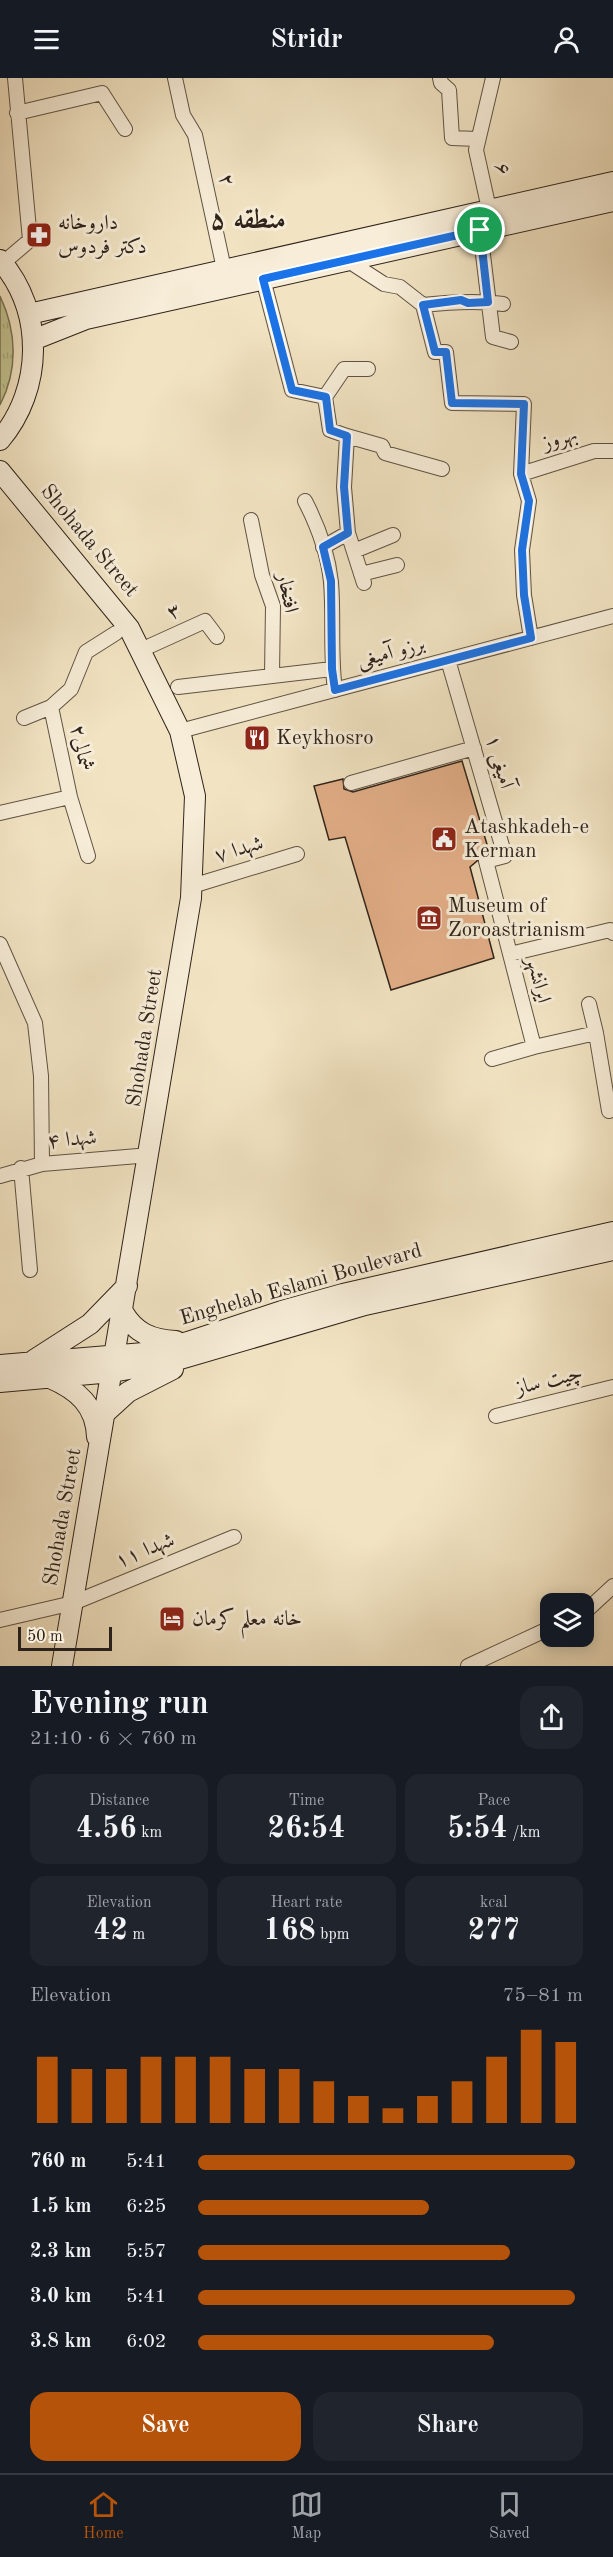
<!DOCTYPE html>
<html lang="en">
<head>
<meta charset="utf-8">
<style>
	body { margin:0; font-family:"Old Standard TT",Amiri,serif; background:#20242c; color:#f1f3f6; height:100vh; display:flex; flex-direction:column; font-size:22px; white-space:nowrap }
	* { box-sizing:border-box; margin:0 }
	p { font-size:20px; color:#9ea1a6 }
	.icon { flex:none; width:33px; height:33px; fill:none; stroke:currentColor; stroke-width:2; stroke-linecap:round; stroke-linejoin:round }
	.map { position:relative; height:1588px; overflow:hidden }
	.panel { display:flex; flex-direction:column; background:#171b24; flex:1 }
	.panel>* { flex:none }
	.buttons { position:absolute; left:540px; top:1515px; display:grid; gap:12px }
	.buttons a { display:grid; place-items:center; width:54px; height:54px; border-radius:12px; background:#171b24; box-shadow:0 3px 15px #0003; font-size:30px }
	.scale { position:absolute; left:18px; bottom:15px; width:94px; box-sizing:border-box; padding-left:6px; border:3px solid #2e231a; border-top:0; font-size:16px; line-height:21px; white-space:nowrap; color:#2e231a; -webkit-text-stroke:4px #f7edd8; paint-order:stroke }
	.pin { position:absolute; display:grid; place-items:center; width:51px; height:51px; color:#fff; margin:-26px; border:3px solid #fff; border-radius:50%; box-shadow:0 2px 6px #0007 }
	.round { display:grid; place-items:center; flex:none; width:63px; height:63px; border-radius:18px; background:#20242c }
	.overview { display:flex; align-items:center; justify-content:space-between; height:102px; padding:0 30px }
	h1 { font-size:33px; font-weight:700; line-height:45px }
	.stats { display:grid; grid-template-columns:repeat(3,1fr); gap:9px; height:102px; padding:6px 30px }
	.stats div { display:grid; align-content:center; border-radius:15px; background:#20242c; text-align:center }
	.stats b { font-size:30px; font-weight:700 }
	.stats small { font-size:16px; font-weight:400 }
	.stats p { font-size:16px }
	.chart { height:168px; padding:12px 30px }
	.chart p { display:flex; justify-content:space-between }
	.chart svg { width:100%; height:108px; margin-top:6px; stroke:#b45309; stroke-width:6 }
	.action { display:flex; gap:12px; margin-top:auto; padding:12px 30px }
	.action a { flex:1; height:69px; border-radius:18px; background:#b45309; color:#fff; font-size:24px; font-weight:700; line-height:69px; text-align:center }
	.action a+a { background:#20242c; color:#f1f3f6 }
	ul { padding:0 30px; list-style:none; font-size:20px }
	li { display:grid; grid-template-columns:96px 72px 1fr; align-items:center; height:45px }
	li i { height:15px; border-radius:8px; background:#b45309 }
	header { display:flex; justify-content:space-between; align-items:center; height:78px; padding:0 30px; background:#171b24; font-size:27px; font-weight:700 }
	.tab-bar { display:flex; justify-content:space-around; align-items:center; height:84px; border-top:2px solid #363941; background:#171b24; font-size:16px; color:#9ea1a6 }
	.tab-bar a { display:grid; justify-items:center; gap:3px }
	.tab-bar .selected { color:#b45309 }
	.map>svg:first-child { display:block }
	.park { fill:url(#park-tufts); stroke:#787254; stroke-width:1.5 }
	.building { fill:#e3af88; stroke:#2e231a; stroke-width:1.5 }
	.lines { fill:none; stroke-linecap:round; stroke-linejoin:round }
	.minor-casing { stroke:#5f5344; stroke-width:16 }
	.secondary-casing { stroke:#2e231a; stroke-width:22 }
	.minor { stroke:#f7edd8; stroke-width:14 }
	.secondary { stroke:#f7edd8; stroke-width:20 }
	.route-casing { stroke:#fff; stroke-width:12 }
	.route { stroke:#1a73e8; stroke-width:8 }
	.labels { text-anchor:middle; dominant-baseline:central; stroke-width:6; stroke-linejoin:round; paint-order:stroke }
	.street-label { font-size:21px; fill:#2e231a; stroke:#f7edd8 }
	.poi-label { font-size:21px; fill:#2e231a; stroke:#f7edd8; text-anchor:start }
	.district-label { font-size:27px; font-weight:bold; fill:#2e231a; stroke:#f7edd8 }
</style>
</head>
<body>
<header><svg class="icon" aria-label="menu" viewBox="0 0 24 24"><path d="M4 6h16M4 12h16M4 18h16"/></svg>Stridr<svg class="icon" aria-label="person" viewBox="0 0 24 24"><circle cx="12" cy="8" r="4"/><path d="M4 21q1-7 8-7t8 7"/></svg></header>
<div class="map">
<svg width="613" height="1588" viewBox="0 0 613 1588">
	<defs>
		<pattern id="park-tufts" width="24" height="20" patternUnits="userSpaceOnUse" patternTransform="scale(1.5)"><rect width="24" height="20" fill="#c1c28f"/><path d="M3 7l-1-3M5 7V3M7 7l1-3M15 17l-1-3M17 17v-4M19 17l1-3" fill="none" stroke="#a6a67b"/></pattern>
	</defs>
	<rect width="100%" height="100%" fill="#f2e4c3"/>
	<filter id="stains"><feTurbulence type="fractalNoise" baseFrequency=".00333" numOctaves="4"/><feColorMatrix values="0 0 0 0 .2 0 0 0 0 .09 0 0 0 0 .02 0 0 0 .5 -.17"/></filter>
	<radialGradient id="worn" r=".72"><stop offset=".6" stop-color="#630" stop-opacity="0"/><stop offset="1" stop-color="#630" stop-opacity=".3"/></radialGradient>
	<path class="park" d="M 0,218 C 17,254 18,292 0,327 Z"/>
	<path class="building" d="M 462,683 L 489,773 L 480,776 L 477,783 L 470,789 L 494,880 L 391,912 L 345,759 L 329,762 L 314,708 L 343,701 L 344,711 L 353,714 Z"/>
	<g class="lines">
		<g class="minor-casing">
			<path id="minor" d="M 175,0 L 183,37 L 195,57 L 224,191
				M 440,0 L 441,5 L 449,12 L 452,60 L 477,61
				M 17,35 L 102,15 L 125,51
				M 489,131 L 476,72 L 493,0
				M 480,152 L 493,259 L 511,264
				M 347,182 L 384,206 L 400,209 L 423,227 L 435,274 L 446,274 L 452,325 L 524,326 L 521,396 L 529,423 L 522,472 L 524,517 L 531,560
				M 3,185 L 30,162 L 15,0
				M 263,201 L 292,312 L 325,319 L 330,352 L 347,358 L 344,409 L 348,455 L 364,505
				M 423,227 C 450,224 476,222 503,226
				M 325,319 L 344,291 L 368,291
				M 347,358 L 382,368 L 385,375 L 442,391
				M 521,396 L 594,373 L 613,373
				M 305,423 C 318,448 328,476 331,504 C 334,540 330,576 335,612
				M 251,442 L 262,497 L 273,528 L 272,596
				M 323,469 L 348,455
				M 354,473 L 393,457
				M 361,496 L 397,487
				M 141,572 L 205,543 L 217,559
				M 448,582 L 505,778 L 486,783 L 534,969 L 596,955
				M 178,609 L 332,591
				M 51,629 L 70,719 L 88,778
				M 24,640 L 51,629 L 71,611 L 86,574 L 116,555
				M 180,653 L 613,538
				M 351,705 L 474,670
				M 0,735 L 70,719
				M 192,808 L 297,776
				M 0,866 L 35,945 L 41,998 L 42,1086
				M 510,876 L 610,852 L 613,855
				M 589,926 L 596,955 L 609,1033
				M 492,981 L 534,969
				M 21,1090 L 30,1192
				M 0,1098 L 42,1086 L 150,1077
				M 496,1338 L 613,1309
				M 584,1535 L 613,1508
				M 0,1542 L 73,1525 L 234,1459
				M 468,1588 L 550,1550"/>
		</g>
		<g class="secondary-casing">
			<path id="secondary" d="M 0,182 C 45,234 43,311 0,362
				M 29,236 L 613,104
				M 33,262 L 86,241 L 613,123
				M 0,393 L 129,550 L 180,653 L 195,718 L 191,820 L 62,1588
				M 123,1234 C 135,1255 152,1262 176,1263
				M 34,1282 L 90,1246 L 127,1208
				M 0,1287 L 144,1275 L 188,1264 L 282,1233 L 343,1216 L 613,1154
				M 50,1300 C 78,1312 96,1328 97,1359
				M 0,1304 L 112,1294 L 170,1284 L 365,1227 L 613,1172
				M 106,1334 L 128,1314 L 173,1291"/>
		</g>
		<use href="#minor" class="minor"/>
		<use href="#secondary" class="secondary"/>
	</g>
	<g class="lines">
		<g class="route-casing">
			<path id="route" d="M 480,152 L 488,224 L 468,225 L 461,222 L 423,227 L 435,274 L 446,274 L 452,325 L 524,326 L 521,396 L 529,423 L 522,472 L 524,517 L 531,560 L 335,612 L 332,591 L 331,503 L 323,469 L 348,455 L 344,409 L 347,358 L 330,352 L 326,319 L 292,312 L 263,201 Z"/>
		</g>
		<use href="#route" class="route"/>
	</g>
	<defs>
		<g id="pharmacy-square" transform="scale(1.35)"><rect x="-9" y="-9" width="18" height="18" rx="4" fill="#8f2418" stroke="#f7edd8"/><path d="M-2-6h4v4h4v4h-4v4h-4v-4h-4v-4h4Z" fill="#fff"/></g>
		<g id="restaurant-square" transform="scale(1.35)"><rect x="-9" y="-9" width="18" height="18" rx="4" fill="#8f2418" stroke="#f7edd8"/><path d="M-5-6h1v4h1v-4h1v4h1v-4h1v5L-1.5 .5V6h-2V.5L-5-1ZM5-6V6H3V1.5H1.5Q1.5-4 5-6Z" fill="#fff"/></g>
		<g id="civic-square" transform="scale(1.35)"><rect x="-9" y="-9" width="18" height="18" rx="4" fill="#8f2418" stroke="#f7edd8"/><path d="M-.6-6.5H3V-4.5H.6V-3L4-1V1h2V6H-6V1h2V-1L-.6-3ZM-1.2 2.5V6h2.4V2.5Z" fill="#fff"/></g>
		<g id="museum-square" transform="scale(1.35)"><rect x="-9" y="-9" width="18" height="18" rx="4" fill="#8f2418" stroke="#f7edd8"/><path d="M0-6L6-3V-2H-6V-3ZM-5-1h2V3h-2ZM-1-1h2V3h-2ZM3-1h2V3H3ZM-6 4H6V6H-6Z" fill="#fff"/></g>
		<g id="hotel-square" transform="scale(1.35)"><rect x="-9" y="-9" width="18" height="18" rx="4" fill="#8f2418" stroke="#f7edd8"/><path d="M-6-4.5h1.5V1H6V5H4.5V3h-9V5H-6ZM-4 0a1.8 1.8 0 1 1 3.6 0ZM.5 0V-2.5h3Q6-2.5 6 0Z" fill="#fff"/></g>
	</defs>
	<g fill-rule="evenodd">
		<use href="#pharmacy-square" x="39" y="157"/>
		<use href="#restaurant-square" x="257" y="660"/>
		<use href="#civic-square" x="444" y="761"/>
		<use href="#museum-square" x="429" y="840"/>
		<use href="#hotel-square" x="172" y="1541"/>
	</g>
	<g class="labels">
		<g class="street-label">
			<text transform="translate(502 91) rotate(77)">۶</text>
			<text transform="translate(226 102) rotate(78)">۲</text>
			<text transform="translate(560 361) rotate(-17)">بهروز</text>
			<text transform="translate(89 463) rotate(50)">Shohada Street</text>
			<text transform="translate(287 515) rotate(79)">افتخار</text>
			<text transform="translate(174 534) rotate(-24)">۳</text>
			<text transform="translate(391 575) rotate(-15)">برزو آمیغی</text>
			<text transform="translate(81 670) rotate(78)">شمالی۲</text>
			<text transform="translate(499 684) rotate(74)">آمیغی ۱</text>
			<text transform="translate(239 772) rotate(-17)">شهدا ۷</text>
			<text transform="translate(538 902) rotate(76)">ایرانشهر</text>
			<text transform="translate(145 960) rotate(-81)">Shohada Street</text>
			<text transform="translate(72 1062) rotate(-5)">شهدا ۴</text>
			<text transform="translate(301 1207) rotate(-16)">Enghelab Eslami Boulevard</text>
			<text transform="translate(549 1303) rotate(-14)">چیت ساز</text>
			<text transform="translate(63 1439) rotate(-80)">Shohada Street</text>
			<text transform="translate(145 1473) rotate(-22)">شهدا ۱۱</text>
		</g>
		<g class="poi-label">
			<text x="58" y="145">داروخانه<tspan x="58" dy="24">دکتر فردوس</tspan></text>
			<text x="276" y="660">Keykhosro</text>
			<text x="464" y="749">Atashkadeh-e<tspan x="464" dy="24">Kerman</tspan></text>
			<text x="448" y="828">Museum of<tspan x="448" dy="24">Zoroastrianism</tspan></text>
			<text x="192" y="1541">خانه معلم کرمان</text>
		</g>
		<g class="district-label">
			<text x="248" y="142">منطقه ۵</text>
		</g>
	</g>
	<rect width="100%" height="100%" filter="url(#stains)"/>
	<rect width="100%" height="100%" fill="url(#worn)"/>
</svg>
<div class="buttons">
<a><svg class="icon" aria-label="layers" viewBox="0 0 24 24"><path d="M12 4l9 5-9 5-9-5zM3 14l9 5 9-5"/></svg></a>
</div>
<div class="scale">50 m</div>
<div class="pin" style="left:480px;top:152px;background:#1e9e55"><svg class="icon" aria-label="arrive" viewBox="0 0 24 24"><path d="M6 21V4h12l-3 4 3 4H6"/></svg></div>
</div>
<section class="panel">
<div class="overview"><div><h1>Evening run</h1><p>21:10 · 6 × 760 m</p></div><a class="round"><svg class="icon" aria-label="share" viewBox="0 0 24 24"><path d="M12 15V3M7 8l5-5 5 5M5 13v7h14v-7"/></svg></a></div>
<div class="stats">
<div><p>Distance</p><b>4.56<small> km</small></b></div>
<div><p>Time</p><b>26:54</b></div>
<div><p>Pace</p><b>5:54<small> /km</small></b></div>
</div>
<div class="stats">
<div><p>Elevation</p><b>42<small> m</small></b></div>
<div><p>Heart rate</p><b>168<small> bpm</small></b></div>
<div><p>kcal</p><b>277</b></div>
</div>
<div class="chart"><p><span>Elevation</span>75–81 m</p>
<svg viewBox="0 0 160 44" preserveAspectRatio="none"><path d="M5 44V17M15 44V22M25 44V22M35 44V17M45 44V17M55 44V17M65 44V22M75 44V22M85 44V27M95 44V33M105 44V38M115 44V33M125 44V27M135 44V17M145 44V6M155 44V11"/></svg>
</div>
<ul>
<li><b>760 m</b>5:41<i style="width:98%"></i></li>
<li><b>1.5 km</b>6:25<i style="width:60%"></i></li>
<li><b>2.3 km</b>5:57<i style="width:81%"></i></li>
<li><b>3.0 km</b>5:41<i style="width:98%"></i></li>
<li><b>3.8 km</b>6:02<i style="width:77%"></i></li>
</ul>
<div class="action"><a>Save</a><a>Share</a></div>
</section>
<nav class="tab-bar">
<a class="selected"><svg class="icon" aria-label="home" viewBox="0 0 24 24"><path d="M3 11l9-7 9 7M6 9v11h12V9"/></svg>Home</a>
<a><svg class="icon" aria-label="map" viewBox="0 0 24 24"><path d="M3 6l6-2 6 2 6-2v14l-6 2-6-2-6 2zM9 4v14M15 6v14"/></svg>Map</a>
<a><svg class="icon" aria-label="saved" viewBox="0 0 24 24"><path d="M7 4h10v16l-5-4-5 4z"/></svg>Saved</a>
</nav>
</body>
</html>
